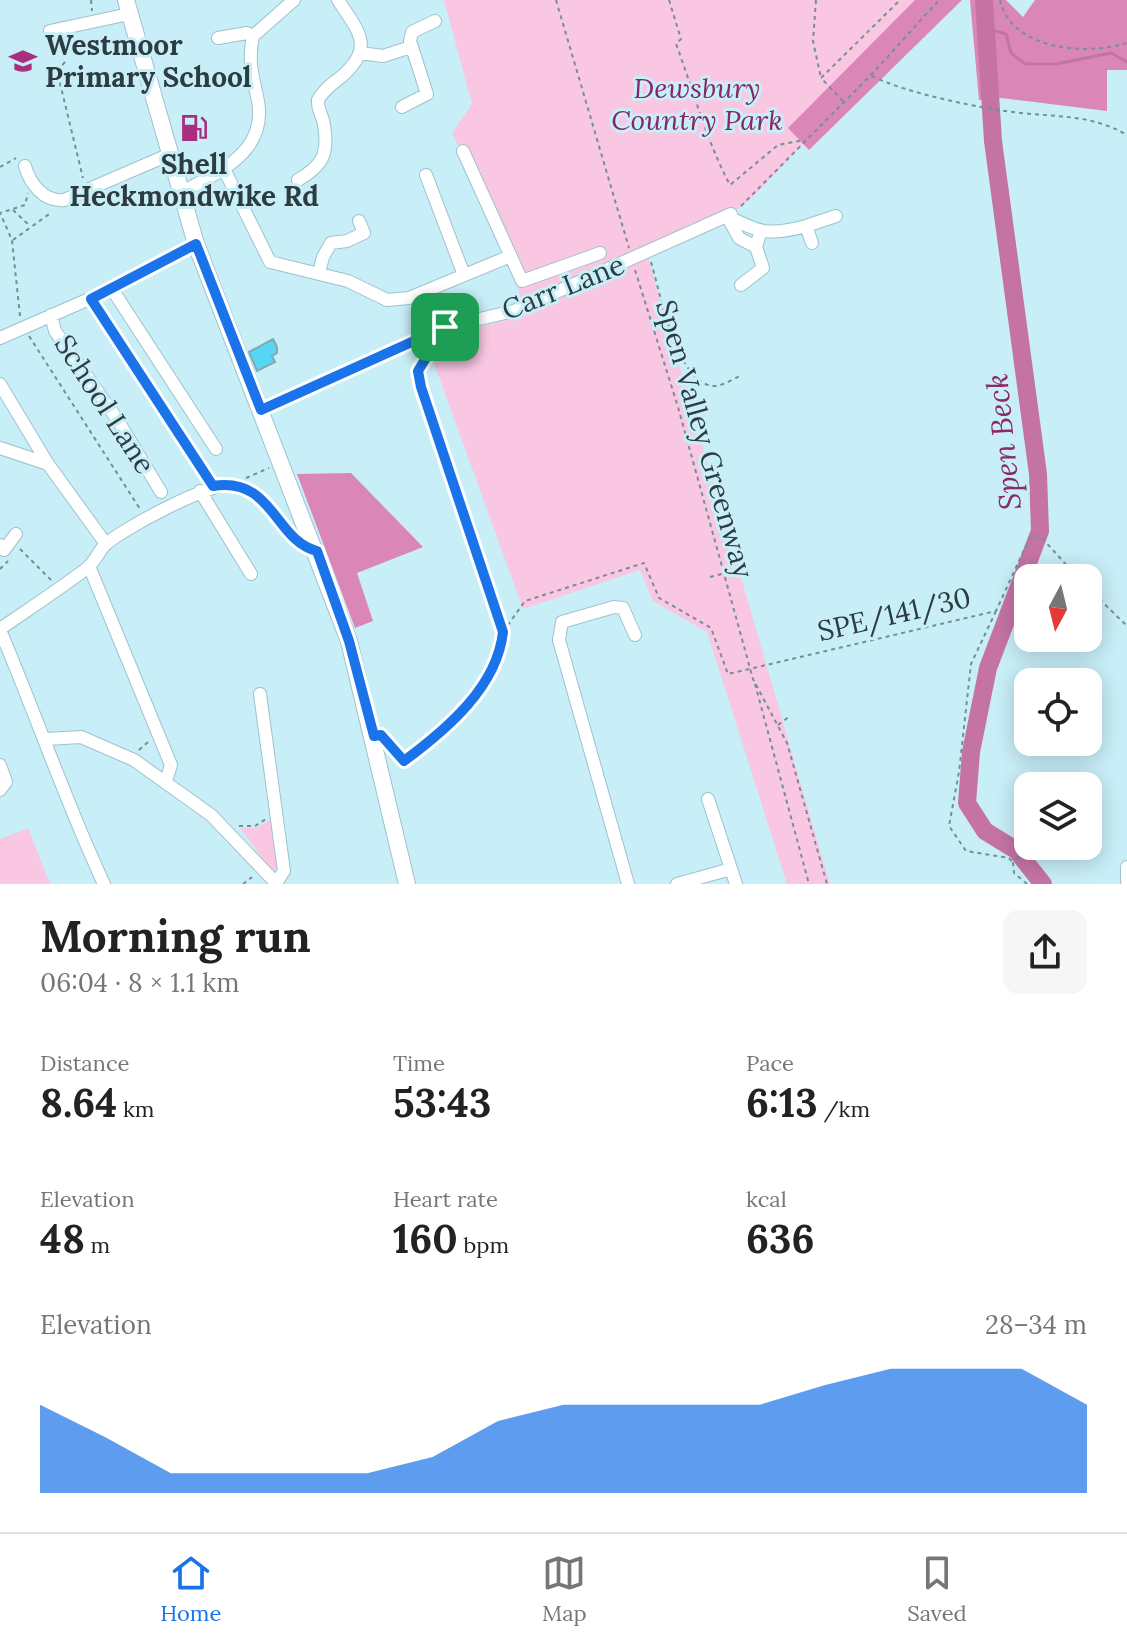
<!DOCTYPE html>
<html lang="en">
<head>
<meta charset="utf-8">
<style>
	body { margin:0; font-family:Lora,serif; background:#f6f6f6; color:#222; height:100vh; display:flex; flex-direction:column; font-size:30px; white-space:nowrap }
	* { box-sizing:border-box; margin:0 }
	p { font-size:26px; color:#767676 }
	.icon { flex:none; width:44px; height:44px; fill:none; stroke:currentColor; stroke-width:2; stroke-linecap:round; stroke-linejoin:round }
	.map { position:relative; height:884px; overflow:hidden }
	.panel { display:flex; flex-direction:column; background:#fff; flex:1 }
	.panel>* { flex:none }
	.needle { width:52px; rotate:187deg }
	.controls { position:absolute; left:1014px; top:564px; display:grid; gap:16px }
	.controls a { display:grid; place-items:center; width:88px; height:88px; border-radius:16px; background:#fff; box-shadow:0 4px 20px #0003; font-size:40px }
	.pin { position:absolute; display:grid; place-items:center; width:68px; height:68px; color:#fff; margin:-34px; border-radius:16px; box-shadow:0 4px 12px #0006 }
	.round { display:grid; place-items:center; flex:none; width:84px; height:84px; border-radius:16px; background:#f6f6f6 }
	.head { display:flex; align-items:center; justify-content:space-between; height:136px; padding:0 40px }
	h1 { font-size:44px; font-weight:800; line-height:60px }
	.figures { display:grid; grid-template-columns:repeat(3,1fr); gap:12px; height:136px; padding:8px 40px }
	.figures div { display:grid; align-content:center }
	.figures b { font-size:40px; font-weight:800 }
	.figures small { font-size:22px; font-weight:400 }
	.figures p { font-size:22px }
	.chart { height:224px; padding:16px 40px }
	.chart p { display:flex; justify-content:space-between }
	.chart svg { width:100%; height:144px; margin-top:8px; fill:#1a73e8; opacity:.7 }
	.tab-bar { display:flex; justify-content:space-around; align-items:center; height:112px; border-top:2px solid #e0e0e0; background:#fff; font-size:22px; color:#767676 }
	.tab-bar a { display:grid; justify-items:center; gap:4px }
	.tab-bar .on { color:#1a73e8 }
	.map>svg:first-child { display:block }
	.green { fill:#fac7e3 }
	.forest { fill:#da86b7 }
	.lines { fill:none; stroke-linecap:round; stroke-linejoin:round }
	.stream { stroke:#c573a3; stroke-width:3 }
	.river { stroke:#c573a3; stroke-width:18 }
	.building { fill:#55d6f5; stroke:#84a8b2; stroke-width:2 }
	.minor-casing { stroke:#9ec2cd; stroke-width:14 }
	.major-casing { stroke:#9ec2cd; stroke-width:18 }
	.path { stroke:#758f95; stroke-width:2; stroke-dasharray:4 4; stroke-linecap:butt }
	.minor { stroke:#fff; stroke-width:12 }
	.major { stroke:#fff; stroke-width:16 }
	.path-bridge { stroke:#758f95; stroke-width:2; stroke-dasharray:4 4; stroke-linecap:butt }
	.route-casing { stroke:#fff; stroke-width:16 }
	.route { stroke:#1a73e8; stroke-width:10 }
	.labels { text-anchor:middle; dominant-baseline:central; stroke-width:6; stroke-linejoin:round; paint-order:stroke }
	.poi-label { font-size:28px; font-weight:bold; fill:#2d3c40; stroke:#c8eef8; text-anchor:start }
	.park-label { font-size:28px; font-style:italic; fill:#882667; stroke:#c8eef8 }
	.street-label { font-size:28px; fill:#2d3c40; stroke:#c8eef8 }
	.water-label { font-size:30px; font-style:italic; fill:#8b2969; stroke:#c8eef8 }
</style>
</head>
<body>
<div class="map">
<svg width="1127" height="884" viewBox="0 0 1127 884">
	<rect width="100%" height="100%" fill="#c8eef8"/>
	<path class="green" d="M 444,0 L 939,0 L 753,197 L 731,214 L 647,254 L 830,884 L 787,884 L 707,632 L 653,601 L 640,570 L 523,609 L 426,341 L 523,316 C 519,256 477,187 452,133 L 472,104 Z
		M 271,819 L 280,867 L 272,871 L 240,828 L 256,828 Z
		M 28,828 L 50,884 L 0,884 L 0,839 Z"/>
	<path class="forest" d="M 915,0 L 962,0 L 809,150 L 788,128 Z
		M 970,0 L 1006,0 L 1023,17 L 1035,0 L 1127,0 L 1127,70 L 1107,70 L 1107,111 L 1001,98 L 979,100 Z
		M 351,473 L 423,547 L 357,573 L 373,621 L 355,628 L 297,474 Z"/>
	<g class="lines">
		<path class="stream" d="M 989,29 L 1006,34 L 1011,53 L 1025,64 L 1056,64 L 1111,53 L 1127,62"/>
		<path class="river" d="M 984,0 L 993,141 L 1038,474 L 1040,531 L 988,668 L 971,752 L 967,803 L 985,831 L 1016,850 L 1043,884"/>
	</g>
	<path class="building" d="M 273,339 L 277,347 L 277,353 L 272,356 L 275,362 L 257,371 L 249,352 Z"/>
	<g class="lines">
		<g class="minor-casing">
			<path id="minor" d="M 50,31 L 129,14
				M 218,38 L 247,33 L 253,36
				M 360,53 L 383,56 L 411,47
				M 402,107 L 427,94 L 410,41 L 412,32 L 435,21
				M 463,151 L 522,281 L 600,253
				M 25,166 C 30,184 44,202 64,200 L 168,155
				M 224,169 L 270,262 L 348,281 L 387,300 L 409,298 L 508,257
				M 426,175 L 464,275
				M 298,180 C 322,166 329,155 324,125 C 323,115 317,110 318,100 C 323,90 332,84 341,77 C 376,47 358,31 338,0
				M 180,193 C 221,171 270,151 257,96 C 252,73 248,60 253,36 L 294,0
				M 727,216 C 760,233 769,236 806,226 L 812,243
				M 727,216 L 739,238 L 756,247
				M 806,226 L 836,216
				M 319,273 L 323,257 L 331,243 L 347,241 L 364,233 L 359,221
				M 741,285 L 763,268 L 756,247 L 760,233
				M 112,289 L 216,449
				M 51,315 L 55,331 L 117,419 L 161,492
				M 0,338 L 112,289 L 196,244
				M 0,384 L 48,464 L 106,544
				M 261,410 L 445,327 L 514,311 L 731,214
				M 0,448 L 48,464
				M 200,491 L 251,574
				M 0,545 L 4,550 L 16,534
				M 89,566 L 171,765 L 166,781
				M 0,629 C 29,609 58,590 86,569 C 95,562 98,552 105,545 C 120,530 212,481 232,485 C 274,493 283,543 317,551
				M 0,630 C 36,714 65,801 104,884
				M 260,694 L 284,871 L 276,883
				M 46,739 L 81,737 L 134,760 L 211,815 L 277,884
				M 0,765 L 6,782 L 0,790
				M 708,799 L 736,884
				M 1127,867 L 1127,881
				M 628,884 L 559,640 L 562,622 L 614,607 L 623,608 L 635,635
				M 677,884 L 731,869"/>
		</g>
		<g class="major-casing">
			<path id="major" d="M 126,0 L 196,244 L 349,641 L 407,884"/>
		</g>
		<path class="path" d="M 91,0 L 92,11
			M 556,0 L 629,248
			M 669,0 L 681,39 L 676,44 C 694,92 706,140 730,185 L 778,145 L 804,140
			M 816,0 L 813,41 L 821,78
			M 1000,0 C 1011,50 1086,56 1127,43
			M 65,62 L 57,71 L 83,178
			M 872,76 C 905,93 983,109 1021,113 C 1059,117 1093,115 1127,135
			M 843,101 L 821,78 L 900,0
			M 0,167 L 16,158
			M 741,206 L 871,75 L 939,0
			M 13,210 L 28,224
			M 13,240 L 52,212
			M 651,262 C 660,291 677,388 716,386 C 724,385 733,379 740,376
			M 635,270 L 678,407 L 753,679 L 787,743 L 827,884
			M 95,307 L 208,479
			M 20,316 L 12,240 L 0,213 L 25,205 L 28,193
			M 29,336 L 140,509
			M 246,478 L 269,468
			M 20,549 L 52,581
			M 0,569 L 8,561
			M 1088,588 L 1127,626
			M 996,611 L 971,664 L 959,772 L 949,826 L 966,851 L 1009,858 L 1013,863
			M 503,632 L 525,601 L 644,563 L 659,598 L 711,628 L 728,674 L 996,611 L 1030,537 L 1034,535 L 1043,539 L 1078,578
			M 755,684 L 809,884
			M 778,725 L 790,716
			M 386,740 L 404,761 C 447,729 497,688 503,632 L 421,387 L 418,371 L 434,345
			M 139,750 L 149,741
			M 239,826 L 255,826 L 266,819
			M 243,884 L 252,877
			M 1027,884 L 1014,873 L 1013,863 L 1027,847"/>
		<use href="#minor" class="minor"/>
		<use href="#major" class="major"/>
		<path class="path-bridge" d="M 710,577 L 737,570"/>
	</g>
	<g class="lines">
		<g class="route-casing">
			<path id="route" d="M 196,244 L 261,410 L 445,327 L 418,371 L 421,387 L 503,632 C 497,687 447,729 404,761 L 381,735 L 374,736 L 349,641 L 317,551 C 275,541 273,476 213,486 L 91,299 Z"/>
		</g>
		<use href="#route" class="route"/>
	</g>
	<defs>
		<g id="school-bare" transform="scale(2.16)"><path d="M0-5L7-2L0 1L-7-2ZM-4 1L0 2.5L4 1V4Q0 6-4 4Z" fill="#aa2e80" stroke="#c8eef8" stroke-width="2.5" paint-order="stroke"/></g>
		<g id="fuel-bare" transform="scale(2.16)"><path d="M-5.5-6h7V0h2V4h1.3V-2.5L3-4.5l.8-.8L6-3V5H2.5V1h-1V6h-7ZM-4.2-4.7v3.2H.2V-4.7Z" fill="#aa2e80" stroke="#c8eef8" stroke-width="2.5" paint-order="stroke"/></g>
	</defs>
	<g fill-rule="evenodd">
		<use href="#school-bare" x="23" y="61"/>
		<use href="#fuel-bare" x="194" y="128"/>
	</g>
	<g class="labels">
		<g class="poi-label">
			<text x="45" y="45">Westmoor<tspan x="45" dy="32">Primary School</tspan></text>
			<text x="194" y="164" text-anchor="middle">Shell<tspan x="194" dy="32">Heckmondwike Rd</tspan></text>
		</g>
		<g class="park-label">
			<text x="697" y="88">Dewsbury<tspan x="697" dy="32">Country Park</tspan></text>
		</g>
		<g class="street-label">
			<text transform="translate(563 287) rotate(-22)">Carr Lane</text>
			<text transform="translate(105 404) rotate(57)">School Lane</text>
			<text transform="translate(705 439) rotate(74)">Spen Valley Greenway</text>
			<text transform="translate(894 614) rotate(-13)">SPE/141/30</text>
		</g>
		<g class="water-label">
			<text transform="translate(1003 442) rotate(-96)">Spen Beck</text>
		</g>
	</g>
</svg>
<div class="controls">
<a><svg class="needle" viewBox="-14 -14 28 28"><path d="M0-13l5 13h-10z" fill="#e53935"/><path d="M0 13l5-13h-10z" fill="#767676"/></svg></a>
<a><svg class="icon" aria-label="locate" viewBox="0 0 24 24"><circle cx="12" cy="12" r="6"/><path d="M12 2v4M12 18v4M2 12h4M18 12h4"/></svg></a>
<a><svg class="icon" aria-label="layers" viewBox="0 0 24 24"><path d="M12 4l9 5-9 5-9-5zM3 14l9 5 9-5"/></svg></a>
</div>
<div class="pin" style="left:445px;top:327px;background:#1e9e55"><svg class="icon" aria-label="arrive" viewBox="0 0 24 24"><path d="M6 21V4h12l-3 4 3 4H6"/></svg></div>
</div>
<section class="panel">
<div class="head"><div><h1>Morning run</h1><p>06:04 · 8 × 1.1 km</p></div><a class="round"><svg class="icon" aria-label="share" viewBox="0 0 24 24"><path d="M12 15V3M7 8l5-5 5 5M5 13v7h14v-7"/></svg></a></div>
<div class="figures">
<div><p>Distance</p><b>8.64<small> km</small></b></div>
<div><p>Time</p><b>53:43</b></div>
<div><p>Pace</p><b>6:13<small> /km</small></b></div>
</div>
<div class="figures">
<div><p>Elevation</p><b>48<small> m</small></b></div>
<div><p>Heart rate</p><b>160<small> bpm</small></b></div>
<div><p>kcal</p><b>636</b></div>
</div>
<div class="chart"><p><span>Elevation</span>28–34 m</p>
<svg viewBox="0 0 160 44" preserveAspectRatio="none"><path d="M0 44V17L10 27L20 38L30 38L40 38L50 38L60 33L70 22L80 17L90 17L100 17L110 17L120 11L130 6L140 6L150 6L160 17V44z"/></svg>
</div>
</section>
<nav class="tab-bar">
<a class="on"><svg class="icon" aria-label="home" viewBox="0 0 24 24"><path d="M3 11l9-7 9 7M6 9v11h12V9"/></svg>Home</a>
<a><svg class="icon" aria-label="map" viewBox="0 0 24 24"><path d="M3 6l6-2 6 2 6-2v14l-6 2-6-2-6 2zM9 4v14M15 6v14"/></svg>Map</a>
<a><svg class="icon" aria-label="saved" viewBox="0 0 24 24"><path d="M7 4h10v16l-5-4-5 4z"/></svg>Saved</a>
</nav>
</body>
</html>
